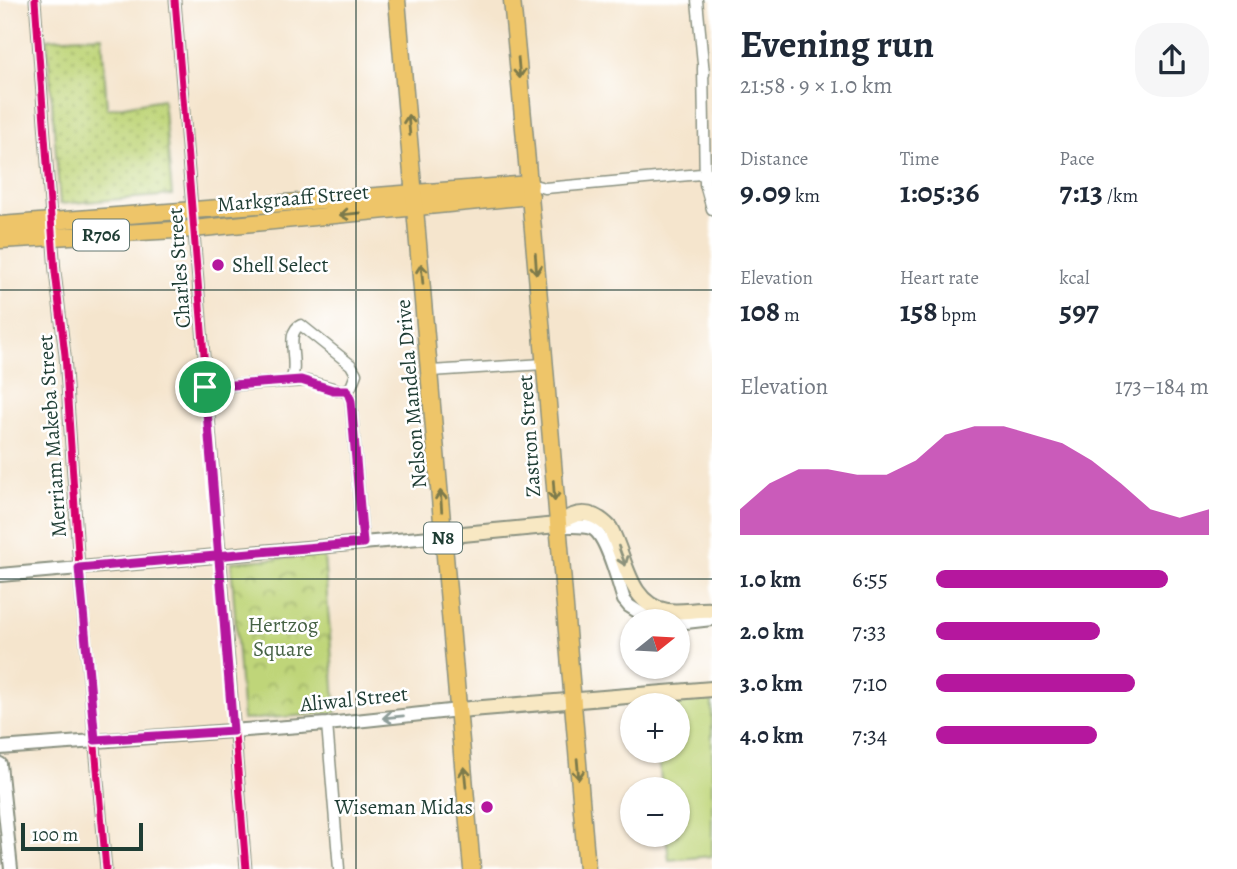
<!DOCTYPE html>
<html lang="en">
<head>
<meta charset="utf-8">
<style>
	body { margin:0; font-family:Alegreya,serif; background:#f6f6f7; color:#1f2937; height:100vh; display:flex; flex-direction:column; font-size:26px; white-space:nowrap }
	* { box-sizing:border-box; margin:0 }
	p { font-size:23px; color:#747a83 }
	.icon { flex:none; width:38px; height:38px; fill:none; stroke:currentColor; stroke-width:2; stroke-linecap:round; stroke-linejoin:round }
	.map { position:relative; flex:1; overflow:hidden }
	.side { display:flex; flex-direction:column; background:#fff; width:525px }
	.side>* { flex:none }
	.needle { width:46px; rotate:72deg }
	.tools { position:absolute; left:620px; top:609px; display:grid; gap:14px }
	.tools a { display:grid; place-items:center; width:70px; height:70px; border-radius:50%; background:#fff; box-shadow:0 2px 5px #0004; font-size:35px }
	.scale { position:absolute; left:21px; bottom:18px; width:122px; box-sizing:border-box; padding-left:7px; border:4px solid #1f3d34; border-top:0; font-size:19px; line-height:24px; white-space:nowrap; color:#1f3d34; -webkit-text-stroke:5px #fff; paint-order:stroke }
	.pin { position:absolute; display:grid; place-items:center; width:60px; height:60px; color:#fff; margin:-30px; border:4px solid #fff; border-radius:50%; box-shadow:0 2px 7px #0007 }
	.round { display:grid; place-items:center; flex:none; width:74px; height:74px; border-radius:28px; background:#f6f6f7 }
	.summary { display:flex; align-items:center; justify-content:space-between; height:119px; padding:0 28px }
	h1 { font-size:38px; font-weight:700; line-height:52px }
	.stats { display:grid; grid-template-columns:repeat(3,1fr); gap:10px; height:119px; padding:7px 28px }
	.stats div { display:grid; align-content:center }
	.stats b { font-size:30px; font-weight:700 }
	.stats small { font-size:19px; font-weight:400 }
	.stats p { font-size:19px }
	.chart { height:196px; padding:14px 28px }
	.chart p { display:flex; justify-content:space-between }
	.chart svg { width:100%; height:126px; margin-top:7px; fill:#b5179e; opacity:.7 }
	ul { padding:0 28px; list-style:none; font-size:23px }
	li { display:grid; grid-template-columns:112px 84px 1fr; align-items:center; height:52px }
	li i { height:18px; border-radius:9px; background:#b5179e }
	main { display:flex; flex:1; min-height:0 }
	.map>svg:first-child { display:block }
	.grass { fill:url(#grass-dots); stroke:#6f8956; stroke-width:2 }
	.park { fill:url(#park-crowns); stroke:#6f8956; stroke-width:2 }
	.pitch { fill:#bfd579; stroke:#6f8956; stroke-width:2 }
	.lines { fill:none; stroke-linecap:round; stroke-linejoin:round }
	.minor-casing { stroke:#8a9180; stroke-width:13 }
	.tertiary-casing { stroke:#8a9180; stroke-width:16 }
	.secondary-casing { stroke:#8a9180; stroke-width:18 }
	.primary-casing { stroke:#8a9180; stroke-width:19 }
	.trunk-casing { stroke:#8a9180; stroke-width:19 }
	.minor { stroke:#fff; stroke-width:10 }
	.tertiary { stroke:#fff; stroke-width:12 }
	.secondary { stroke:#f8e8c3; stroke-width:14 }
	.primary { stroke:#eec569; stroke-width:16 }
	.trunk { stroke:#eec569; stroke-width:16 }
	.cycleway-casing { stroke:#fff; stroke-width:11 }
	.cycleway { stroke:#d6006c; stroke-width:7 }
	.oneway { stroke:#7c7a4c }
	.oneway2 { stroke:#8c927c }
	.oneway3 { stroke:#8f9e9a }
	.route-casing { stroke:#fff; stroke-width:14 }
	.route { stroke:#b5179e; stroke-width:9 }
	.grid { fill:none; stroke:#1f3d34; stroke-width:2; stroke-opacity:0.55 }
	.poi-dot { fill:#b5179e; stroke:#fff; stroke-width:2.5 }
	.labels { text-anchor:middle; dominant-baseline:central; stroke-width:5; stroke-linejoin:round; paint-order:stroke }
	.shield { fill:#fff; stroke:#627771; stroke-width:2 }
	.shield-label { font-size:19px; font-weight:bold; fill:#1f3d34 }
	.street-label { font-size:21px; fill:#1f3d34; stroke:#fff }
	.poi-label { font-size:21px; fill:#1f3d34; stroke:#fff; text-anchor:start }
	.park-label { font-size:21px; fill:#476345; stroke:#fff }
</style>
</head>
<body>
<main>
<div class="map">
<svg width="712" height="869" viewBox="0 0 712 869">
	<defs>
		<pattern id="grass-dots" width="8" height="8" patternUnits="userSpaceOnUse" patternTransform="scale(1.75)"><rect width="8" height="8" fill="#bfd579"/><path d="M2 2h.1M6 6h.1" fill="none" stroke="#9bae64" stroke-width="1.8" stroke-linecap="round"/></pattern>
		<pattern id="park-crowns" width="20" height="18" patternUnits="userSpaceOnUse" patternTransform="scale(1.75)"><rect width="20" height="18" fill="#bfd579"/><path d="M2 6a3 3 0 1 1 6 0M12 15a3 3 0 1 1 6 0" fill="none" stroke="#9bae64"/></pattern>
	</defs>
	<rect width="100%" height="100%" fill="#fff"/>
	<filter id="ink" filterUnits="userSpaceOnUse"><feTurbulence type="fractalNoise" baseFrequency=".0143" numOctaves="2"/><feDisplacementMap in="SourceGraphic" scale="14" xChannelSelector="R" yChannelSelector="G"/><feConvolveMatrix kernelMatrix="1 2 1 2 8 2 1 2 1" color-interpolation-filters="sRGB"/></filter>
	<filter id="wash" filterUnits="userSpaceOnUse"><feTurbulence type="fractalNoise" baseFrequency=".00686" numOctaves="4" result="noise"/><feDisplacementMap in="SourceGraphic" scale="28" xChannelSelector="R" yChannelSelector="G"/><feGaussianBlur stdDeviation="1.57" result="paint"/><feColorMatrix in="noise" values="0 0 0 0 0 0 0 0 0 0 0 0 0 0 0 0 0 1.4 0 .05"/><feComposite in="paint" operator="in"/></filter>
	<g filter="url(#wash)">
		<rect width="100%" height="100%" fill="#f5e5cd"/>
		<path class="grass" d="M 102,36 L 107,109 L 163,99 L 172,195 L 60,204 L 47,39 Z"/>
		<path class="park" d="M 324,555 L 336,713 L 243,720 L 231,562 Z"/>
		<path class="pitch" d="M 712,696 L 712,856 L 669,860 L 666,835 L 677,835 L 677,789 L 662,789 L 658,751 L 677,751 L 677,705 L 654,705 L 654,701 Z"/>
	</g>
	<g filter="url(#ink)">
		<g class="lines">
			<g class="minor-casing">
				<path id="minor" d="M 35,0 L 55,272 L 65,355 L 79,568 L 106,869
					M 175,0 L 246,869
					M 697,0 L 704,74
					M 703,68 L 705,184 L 712,209
					M 530,184 L 545,188 L 712,173
					M 431,371 L 544,364
					M 205,387 L 284,382 L 291,380 C 300,364 283,333 301,325 L 351,365 L 356,374 L 351,387 L 343,391 L 307,381 L 288,382
					M 347,389 L 351,401 L 363,543
					M 327,724 L 339,869"/>
			</g>
			<g class="tertiary-casing">
				<path id="tertiary" d="M 557,525 C 567,527 582,525 591,528 C 607,534 618,583 624,600 L 629,606 L 653,621
					M 0,575 L 442,536
					M 677,623 L 712,619
					M 0,748 L 327,724 L 459,710
					M 0,764 L 11,869"/>
			</g>
			<g class="secondary-casing">
				<path id="secondary" d="M 442,536 L 557,525 C 576,510 592,509 610,528 C 626,557 628,605 667,611 C 682,613 697,609 712,610
					M 459,710 L 712,689"/>
			</g>
			<g class="primary-casing">
				<path id="primary" d="M 0,225 L 530,184
					M 0,240 L 193,229 L 531,196"/>
			</g>
			<g class="trunk-casing">
				<path id="trunk" d="M 397,0 L 472,869
					M 512,0 C 540,289 562,579 587,869"/>
			</g>
			<use href="#minor" class="minor"/>
			<use href="#tertiary" class="tertiary"/>
			<use href="#secondary" class="secondary"/>
			<use href="#primary" class="primary"/>
			<use href="#trunk" class="trunk"/>
			<g class="cycleway-casing">
				<path id="cycleway" d="M 35,0 L 55,272 L 65,355 L 79,568 L 106,869
					M 175,0 L 246,869"/>
			</g>
			<use href="#cycleway" class="cycleway"/>
		</g>
		<defs><path id="oneway-shaft" d="M-6 0H5M1.5-3L5.5 0L1.5 3" fill="none" stroke-width="1.6" stroke-linecap="round" stroke-linejoin="round" transform="scale(1.75)"/></defs>
		<g class="oneway">
			<use href="#oneway-shaft" transform="translate(519 68) rotate(85)"/>
			<use href="#oneway-shaft" transform="translate(409 125) rotate(-95)"/>
			<use href="#oneway-shaft" transform="translate(350 214) rotate(174)"/>
			<use href="#oneway-shaft" transform="translate(536 264) rotate(86)"/>
			<use href="#oneway-shaft" transform="translate(422 274) rotate(-95)"/>
			<use href="#oneway-shaft" transform="translate(554 491) rotate(86)"/>
			<use href="#oneway-shaft" transform="translate(441 501) rotate(-94)"/>
			<use href="#oneway-shaft" transform="translate(578 769) rotate(85)"/>
			<use href="#oneway-shaft" transform="translate(465 777) rotate(-95)"/>
		</g>
		<use class="oneway2" href="#oneway-shaft" transform="translate(622 556) rotate(70)"/>
		<use class="oneway3" href="#oneway-shaft" transform="translate(393 717) rotate(174)"/>
	</g>
	<g class="lines" filter="url(#ink)">
		<g class="route-casing">
			<path id="route" d="M 205,387 L 233,731 L 95,740 L 79,568 L 363,543 L 351,401 L 347,390 L 333,390 L 301,380 L 205,387"/>
		</g>
		<use href="#route" class="route"/>
	</g>
	<path class="grid" d="M 356,0 L 356,869M 0,290 L 712,290M 0,579 L 712,579"/>
	<g class="poi-dot">
		<circle cx="218" cy="265" r="7"/>
		<circle cx="487" cy="807" r="7"/>
	</g>
	<g class="labels">
		<g class="shield">
			<rect x="73" y="219.5" width="56" height="31" rx="5"/>
			<rect x="424" y="522.5" width="38" height="31" rx="5"/>
		</g>
		<g class="shield-label">
			<text x="101" y="235">R706</text>
			<text x="443" y="538">N8</text>
		</g>
		<g class="street-label">
			<text transform="translate(293 198) rotate(-5)">Markgraaff Street</text>
			<text transform="translate(179 268) rotate(-94)">Charles Street</text>
			<text transform="translate(411 394) rotate(-95)">Nelson Mandela Drive</text>
			<text transform="translate(52 436) rotate(-94)">Merriam Makeba Street</text>
			<text transform="translate(529 436) rotate(-94)">Zastron Street</text>
			<text transform="translate(354 699) rotate(-6)">Aliwal Street</text>
		</g>
		<g class="poi-label">
			<text x="232" y="265">Shell Select</text>
			<text x="473" y="807" text-anchor="end">Wiseman Midas</text>
		</g>
		<g class="park-label">
			<text x="283" y="625">Hertzog<tspan x="283" dy="24">Square</tspan></text>
		</g>
	</g>
</svg>
<div class="tools">
<a><svg class="needle" viewBox="-14 -14 28 28"><path d="M0-13l5 13h-10z" fill="#e53935"/><path d="M0 13l5-13h-10z" fill="#747a83"/></svg></a>
<a>+</a>
<a>−</a>
</div>
<div class="scale">100 m</div>
<div class="pin" style="left:205px;top:387px;background:#1e9e55"><svg class="icon" aria-label="arrive" viewBox="0 0 24 24"><path d="M6 21V4h12l-3 4 3 4H6"/></svg></div>
</div>
<section class="side">
<div class="summary"><div><h1>Evening run</h1><p>21:58 · 9 × 1.0 km</p></div><a class="round"><svg class="icon" aria-label="share" viewBox="0 0 24 24"><path d="M12 15V3M7 8l5-5 5 5M5 13v7h14v-7"/></svg></a></div>
<div class="stats">
<div><p>Distance</p><b>9.09<small> km</small></b></div>
<div><p>Time</p><b>1:05:36</b></div>
<div><p>Pace</p><b>7:13<small> /km</small></b></div>
</div>
<div class="stats">
<div><p>Elevation</p><b>108<small> m</small></b></div>
<div><p>Heart rate</p><b>158<small> bpm</small></b></div>
<div><p>kcal</p><b>597</b></div>
</div>
<div class="chart"><p><span>Elevation</span>173–184 m</p>
<svg viewBox="0 0 160 44" preserveAspectRatio="none"><path d="M0 44V35L10 26L20 21L30 21L40 23L50 23L60 18L70 9L80 6L90 6L100 9L110 12L120 18L130 26L140 35L150 38L160 35V44z"/></svg>
</div>
<ul>
<li><b>1.0 km</b>6:55<i style="width:85%"></i></li>
<li><b>2.0 km</b>7:33<i style="width:60%"></i></li>
<li><b>3.0 km</b>7:10<i style="width:73%"></i></li>
<li><b>4.0 km</b>7:34<i style="width:59%"></i></li>
</ul>
</section>
</main>
</body>
</html>
